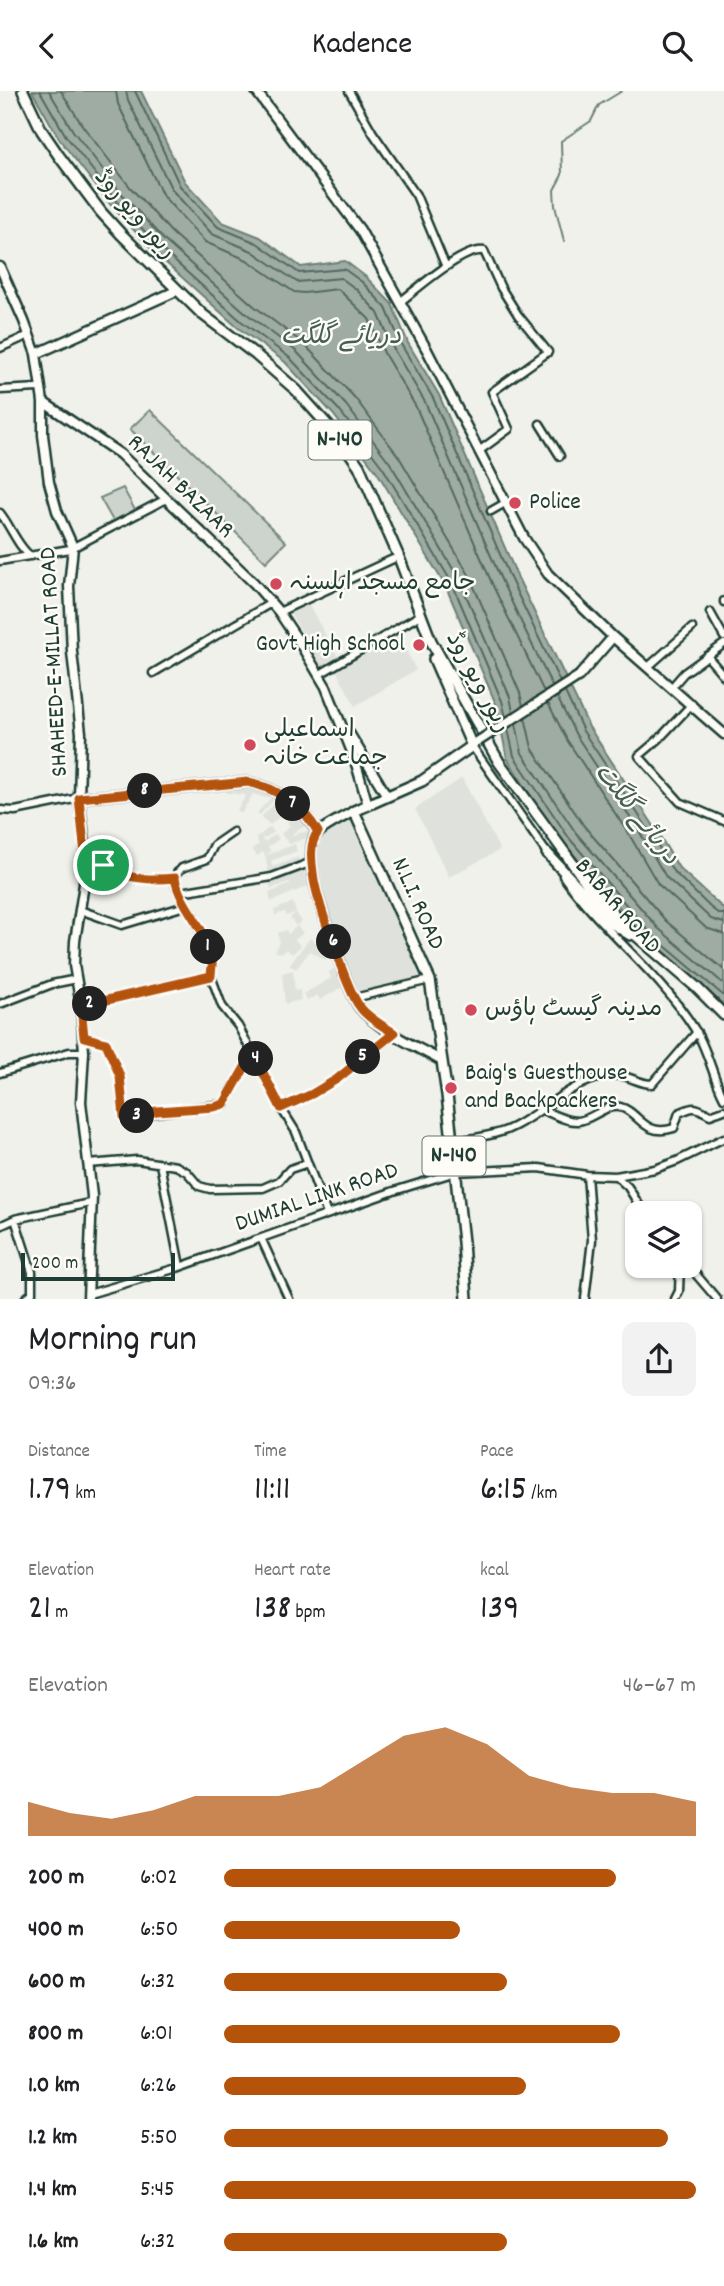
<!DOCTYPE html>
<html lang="en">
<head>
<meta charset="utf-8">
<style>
	body { margin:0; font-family:Dekko,"Playpen Sans Arabic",sans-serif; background:#f2f2f2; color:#202124; height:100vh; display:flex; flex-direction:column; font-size:26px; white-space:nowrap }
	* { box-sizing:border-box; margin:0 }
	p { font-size:23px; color:#757577 }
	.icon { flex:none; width:38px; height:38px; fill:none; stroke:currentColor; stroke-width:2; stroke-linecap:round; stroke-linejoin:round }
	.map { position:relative; height:1208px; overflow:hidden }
	.side { display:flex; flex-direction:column; background:#fff; flex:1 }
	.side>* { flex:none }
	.fabs { position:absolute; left:625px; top:1110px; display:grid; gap:14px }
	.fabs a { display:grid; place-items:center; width:77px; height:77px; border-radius:14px; background:#fff; box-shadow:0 2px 5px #0004; font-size:35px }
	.scale { position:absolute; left:21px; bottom:18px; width:154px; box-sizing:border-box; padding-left:7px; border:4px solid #1f3d34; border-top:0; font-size:19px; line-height:24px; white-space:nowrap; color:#1f3d34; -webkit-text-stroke:5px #fdfcf7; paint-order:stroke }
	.pin { position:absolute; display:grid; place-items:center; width:60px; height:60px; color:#fff; margin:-30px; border:4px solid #fff; border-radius:50%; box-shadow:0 2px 7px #0007 }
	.km { position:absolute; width:35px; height:35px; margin:-18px; border-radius:50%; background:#222; color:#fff; font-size:19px; line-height:35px; text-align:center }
	.round { display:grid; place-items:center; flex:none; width:74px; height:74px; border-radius:14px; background:#f2f2f2 }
	.headline { display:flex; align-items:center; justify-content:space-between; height:119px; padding:0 28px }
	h1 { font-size:38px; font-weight:600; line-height:52px }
	.metrics { display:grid; grid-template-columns:repeat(3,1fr); gap:10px; height:119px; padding:7px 28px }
	.metrics div { display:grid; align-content:center }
	.metrics b { font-size:35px; font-weight:600 }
	.metrics small { font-size:19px; font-weight:400 }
	.metrics p { font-size:19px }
	.chart { height:196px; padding:14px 28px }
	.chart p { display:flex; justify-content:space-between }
	.chart svg { width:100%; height:126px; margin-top:7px; fill:#b45309; opacity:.7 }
	ul { padding:0 28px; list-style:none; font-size:23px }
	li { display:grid; grid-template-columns:112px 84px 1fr; align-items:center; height:52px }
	li i { height:18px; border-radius:9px; background:#b45309 }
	header { display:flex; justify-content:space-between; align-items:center; height:91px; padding:0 28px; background:#fff; font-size:32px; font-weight:600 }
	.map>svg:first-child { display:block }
	.built { fill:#dfe2dc }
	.green { fill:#cdd3cd; stroke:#768880; stroke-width:2 }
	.water { fill:#9faca4; stroke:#6c8077; stroke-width:2 }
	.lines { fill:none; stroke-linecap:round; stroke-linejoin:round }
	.shore { stroke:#526961; stroke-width:2 }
	.stream { stroke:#6c8077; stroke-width:2 }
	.minor-casing { stroke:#1f3d34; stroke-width:11 }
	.major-casing { stroke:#1f3d34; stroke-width:13 }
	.highway-casing { stroke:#1f3d34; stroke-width:14 }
	.minor { stroke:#fdfcf7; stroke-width:6 }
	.major { stroke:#fdfcf7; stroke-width:8 }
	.highway { stroke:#fdfcf7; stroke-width:9 }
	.major-bridge-casing { stroke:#1f3d34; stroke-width:13; stroke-linecap:butt }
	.major-bridge { stroke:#fdfcf7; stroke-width:8 }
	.route-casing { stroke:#fff; stroke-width:14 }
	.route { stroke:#b45309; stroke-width:9 }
	.poi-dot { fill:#d1495b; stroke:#fdfcf7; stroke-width:2.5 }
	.labels { text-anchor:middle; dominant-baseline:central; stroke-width:5; stroke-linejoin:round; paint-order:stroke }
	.shield { fill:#fdfcf7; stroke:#62766e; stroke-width:2 }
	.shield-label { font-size:23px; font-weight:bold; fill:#1f3d34 }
	.street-label { font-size:24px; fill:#1f3d34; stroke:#fdfcf7 }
	.poi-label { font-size:24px; fill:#1f3d34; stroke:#fdfcf7; text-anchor:start }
	.water-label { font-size:26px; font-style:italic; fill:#455e56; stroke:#fdfcf7 }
</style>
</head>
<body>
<header><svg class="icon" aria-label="back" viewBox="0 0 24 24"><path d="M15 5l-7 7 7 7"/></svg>Kadence<svg class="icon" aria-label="search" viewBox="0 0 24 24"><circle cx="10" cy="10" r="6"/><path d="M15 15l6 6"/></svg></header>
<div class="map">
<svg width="724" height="1208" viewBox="0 0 724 1208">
	<rect width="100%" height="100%" fill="#f0f1eb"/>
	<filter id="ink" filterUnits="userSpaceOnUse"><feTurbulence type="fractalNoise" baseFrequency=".0143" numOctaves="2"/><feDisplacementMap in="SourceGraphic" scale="14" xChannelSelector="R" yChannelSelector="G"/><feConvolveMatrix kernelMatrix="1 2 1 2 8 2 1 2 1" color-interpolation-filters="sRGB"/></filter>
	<g filter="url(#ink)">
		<path class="built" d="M 307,511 L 338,566 L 322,576 L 290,522 Z
			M 395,538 L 416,579 L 355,615 L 334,575 Z
			M 462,687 L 500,759 L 449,786 L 415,718 Z
			M 226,695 L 254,696 L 271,703 L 266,707 L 253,703 L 241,723 L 237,719 L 246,704 L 227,702 Z
			M 274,703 L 292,715 L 270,734 L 261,726 L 276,711 L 273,710 L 260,724 L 257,722 Z
			M 353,720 L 430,889 L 386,894 L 354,907 L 314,788 L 315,744 Z
			M 299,722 L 309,733 L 293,742 L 293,744 L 310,739 L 310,746 L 289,753 L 281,743 L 290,735 L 287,731 Z
			M 270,736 L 274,741 L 264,748 L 261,745 L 264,751 L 276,743 L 279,748 L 268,756 L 271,760 L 266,764 L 295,753 L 297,760 L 271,770 L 273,776 L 298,766 L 300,773 L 269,785 L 265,764 L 263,761 L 257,765 L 252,758 L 259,753 L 256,747 Z
			M 303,776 L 308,795 L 271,811 L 269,802 L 290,793 L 289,791 L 271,798 L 268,790 Z
			M 293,811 L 296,822 L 302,830 L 296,835 L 290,827 L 295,822 L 286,825 L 285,821 L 275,824 L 274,819 Z
			M 297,835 L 303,842 L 295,849 L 301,855 L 292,863 L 286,858 L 283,862 L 275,861 L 279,851 L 278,842 L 286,839 L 288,843 Z
			M 310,847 L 331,861 L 325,869 L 310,860 L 296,878 L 289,874 Z
			M 337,876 L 346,894 L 320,909 L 317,904 L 307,910 L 303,903 L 331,887 L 329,881 Z
			M 293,879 L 295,900 L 300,899 L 301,909 L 285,913 L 282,882 Z"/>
		<path class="green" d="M 150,319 L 286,451 L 266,471 L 130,338 Z
			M 123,397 L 135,419 L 113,430 L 100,407 Z"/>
		<path class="water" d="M 32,0 L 141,0 L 185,91 L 222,131 L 260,146 L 301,176 L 345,170 L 366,186 L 392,213 L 408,252 L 439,304 L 518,487 L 589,636 L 652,732 L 679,777 L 724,818 L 724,914 L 647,849 L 563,751 L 527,699 L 507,667 L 496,613 L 446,496 L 377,381 L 333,323 L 285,271 L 237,236 L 154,161 L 110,113 L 60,49 Z"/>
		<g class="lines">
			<path class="shore" d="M 40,0 L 66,45 L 115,108 L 159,156 L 241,230 L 290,267 L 339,319 L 383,377 L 452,492 L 502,610 L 506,626
				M 49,0 L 73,40 L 122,103 L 165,150 L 247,223 L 296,260 L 346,314 L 390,372 L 459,488 L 510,606 L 513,621
				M 61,0 L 82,34 L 130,96 L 172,142 L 254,215 L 304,253 L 355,307 L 399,366 L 468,482 L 520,602 L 523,615
				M 116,0 L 118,13 L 163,105 L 205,151 L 247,169 L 294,201 L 304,202 L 338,198 L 369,228 L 385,264 L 416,316 L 494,497 L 544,601
				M 126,0 L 128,9 L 172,99 L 212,143 L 252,160 L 297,191 L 341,187 L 356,198 L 378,222 L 394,259 L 425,311 L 503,493 L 552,595
				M 135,0 L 180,95 L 218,136 L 257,152 L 299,182 L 344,178 L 362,191 L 386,217 L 402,255 L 433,307 L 511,489 L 560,591
				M 565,601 L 583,640 L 646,735 L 673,780 L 710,816 L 719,823 L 724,823
				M 557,606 L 576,644 L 639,740 L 666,786 L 711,828 L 724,832
				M 548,612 L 567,649 L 630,745 L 658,793 L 706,837 L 724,843
				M 525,626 L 532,657 L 584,735 L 666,830 L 724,879
				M 516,633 L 522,662 L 576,742 L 658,837 L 724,893
				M 508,638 L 514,665 L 569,747 L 652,844 L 724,905"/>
			<path class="stream" d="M 564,150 L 555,115 L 554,99 L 562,84 L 561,50 L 591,30 L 599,14 L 622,0"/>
			<g class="minor-casing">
				<path id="minor" d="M 349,0 L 373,42 L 416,104 L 446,176
					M 400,211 C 417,198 464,156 484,160 L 501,197 L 518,224 L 548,261 L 492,301 L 509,338 L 479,360
					M 0,257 L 29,244
					M 0,299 L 39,297
					M 540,333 L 560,365
					M 491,420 L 505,412
					M 0,422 C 10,434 19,458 31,465
					M 0,470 L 70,458 L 166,408
					M 724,510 L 724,511
					M 279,521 L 393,468
					M 710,521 L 724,546
					M 707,565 L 724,585
					M 648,576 L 692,537
					M 153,582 L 271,512
					M 320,583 L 422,523
					M 671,597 L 684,582 L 724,553
					M 692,613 L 659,648 L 639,665 L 680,711 L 724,730
					M 472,655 L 549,765
					M 0,719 L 15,720 L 79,707
					M 233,741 L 214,754 L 207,768 L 182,777 L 177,782 L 174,790 L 185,815 L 193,825 L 207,853 L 212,868 L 211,885 L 222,915 L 238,935 L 281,1017 L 296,1041 L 327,1123
					M 85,763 C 115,785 139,790 175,787
					M 563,785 C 602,840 658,880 694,937 C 708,958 712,985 724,1007
					M 180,801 L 272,786 L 312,771
					M 80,819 L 122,834 L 185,815
					M 354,907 L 430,889
					M 0,913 L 52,893 L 77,888
					M 81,915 L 211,885
					M 84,946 L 106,952 L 120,985 L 124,1026 L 224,1013 L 253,962
					M 0,982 L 69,961 L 84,961
					M 281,1017 L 312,1003 L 337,988 L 394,942
					M 540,1018 C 551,1022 566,1031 578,1030 C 592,1029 605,1013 620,1016 C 639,1020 643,1047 674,1037 L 679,1022 C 695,1014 696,1016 710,1024 L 724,1019
					M 452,1051 C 471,1047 497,1045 515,1035 C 545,1019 571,992 605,985 C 627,981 637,993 652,993 L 697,941
					M 88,1073 L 137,1069 L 176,1075 L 187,1081 L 199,1095 L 210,1098 L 263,1097 L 279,1090 L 290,1078 L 308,1072
					M 160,1073 L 180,1175
					M 616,1085 L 628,1096 L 644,1122
					M 15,1128 L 32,1181 L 32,1202 L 25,1208
					M 0,1135 L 15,1128 L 90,1112
					M 261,1147 L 289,1208
					M 688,1174 L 717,1208
					M 89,1203 L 177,1177 L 394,1100 L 456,1081 L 539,1077 L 587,1084 L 616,1085 L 655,1078 L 677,1070 L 724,1047
					M 585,1208 L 592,1149 L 587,1084
					M 675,1208 L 679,1200 L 680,1174"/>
			</g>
			<g class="major-casing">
				<path id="major" d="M 256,0 L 360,139 L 427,259 L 524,447 L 548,483 L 613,546 L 724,643
					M 0,176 L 24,230 L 36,263 L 43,311 L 43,344 L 49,391 L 57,420 L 73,456 L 69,495 L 72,561 L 81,642 L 79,707 L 85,753 L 84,793 L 75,850 L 74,874 L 81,915 L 84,961 L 81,1011 L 92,1105 L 88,1208
					M 36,263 L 176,200
					M 43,311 L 120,363 L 254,492 L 279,521 L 301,554 L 326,596 L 354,666 L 368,714
					M 579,585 L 613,546
					M 349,642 L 387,705
					M 79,707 L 248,691 C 277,697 304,716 318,742
					M 354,720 C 344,726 318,738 314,747 C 309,759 312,778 314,790 C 319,812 348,902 360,917 C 378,939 417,956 442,970"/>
			</g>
			<g class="highway-casing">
				<path id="highway" d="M 23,0 L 42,40 L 59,65 L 101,121 L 121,143 L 202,223 L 256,264 L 296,299 L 340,348 L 359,375 L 398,464 L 431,550 L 499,671 L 591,798 L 625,835 L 696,896 L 724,924
					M 434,568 L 472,655 L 422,690 L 354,720 L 430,889 L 447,1004 L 463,1151 L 467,1208
					M 547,762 L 610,831 L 630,844"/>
			</g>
			<use href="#minor" class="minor"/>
			<use href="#major" class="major"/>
			<use href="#highway" class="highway"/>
			<g class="major-bridge-casing">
				<path id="major-bridge" d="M 477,651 L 579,585"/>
			</g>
			<use href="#major-bridge" class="major-bridge"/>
		</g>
	</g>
	<g class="lines" filter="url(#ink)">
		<g class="route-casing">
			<path id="route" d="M 248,691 C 277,697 304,716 318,741 C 308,753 312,774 314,789 C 318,811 347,900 360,916 C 368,927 383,935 394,942 L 337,988 L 312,1003 L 281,1017 L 253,962 L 224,1013 L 214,1016 L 157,1020 L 124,1026 L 120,985 L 106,952 L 84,946 L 81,915 L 211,885 C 211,879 213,873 212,868 C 208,838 180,816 175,787 C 139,791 115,785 85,763 L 79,707 Z"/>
		</g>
		<use href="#route" class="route"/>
	</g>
	<g class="poi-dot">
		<circle cx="515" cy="412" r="7"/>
		<circle cx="276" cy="493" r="7"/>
		<circle cx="419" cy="554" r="7"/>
		<circle cx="250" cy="654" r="7"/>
		<circle cx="471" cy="919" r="7"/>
		<circle cx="451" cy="997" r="7"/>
	</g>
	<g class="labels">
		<g class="shield">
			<rect x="308.5" y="329.5" width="63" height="39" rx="5"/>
			<rect x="422.5" y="1045.5" width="63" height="39" rx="5"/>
		</g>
		<g class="shield-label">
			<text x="340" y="349">N-140</text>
			<text x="454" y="1065">N-140</text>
		</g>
		<g class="street-label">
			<text transform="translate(134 124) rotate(49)">ریور ویو روڈ</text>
			<text transform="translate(180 396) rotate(44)">RAJAH BAZAAR</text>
			<text transform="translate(55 571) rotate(-93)">SHAHEED-E-MILLAT ROAD</text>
			<text transform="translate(477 592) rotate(62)">ریور ویو روڈ</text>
			<text transform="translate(417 813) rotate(66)">N.L.I. ROAD</text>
			<text transform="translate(617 816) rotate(49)">BABAR ROAD</text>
			<text transform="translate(317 1107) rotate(-19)">DUMIAL LINK ROAD</text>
		</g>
		<g class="poi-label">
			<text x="529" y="412">Police</text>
			<text x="290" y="493">جامع مسجد اہلسنہ</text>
			<text x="405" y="554" text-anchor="end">Govt High School</text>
			<text x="264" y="640">اسماعیلی<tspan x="264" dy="28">جماعت خانہ</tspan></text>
			<text x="485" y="919">مدینہ گیسٹ ہاؤس</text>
			<text x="465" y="983">Baig's Guesthouse<tspan x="465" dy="28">and Backpackers</tspan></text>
		</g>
		<g class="water-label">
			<text x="341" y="246">دریائے گلگت</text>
			<text transform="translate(636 724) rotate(52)">دریائے گلگت</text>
		</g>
	</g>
</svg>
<div class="fabs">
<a><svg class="icon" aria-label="layers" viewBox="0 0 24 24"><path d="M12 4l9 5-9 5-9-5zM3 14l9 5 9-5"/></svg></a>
</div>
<div class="scale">200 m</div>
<div class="pin" style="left:103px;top:774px;background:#1e9e55"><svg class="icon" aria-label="arrive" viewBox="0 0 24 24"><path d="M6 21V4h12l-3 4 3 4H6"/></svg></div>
<b class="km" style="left:208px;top:856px">1</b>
<b class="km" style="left:90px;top:913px">2</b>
<b class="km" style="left:137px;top:1025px">3</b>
<b class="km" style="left:256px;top:968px">4</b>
<b class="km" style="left:363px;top:966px">5</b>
<b class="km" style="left:334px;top:851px">6</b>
<b class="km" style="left:293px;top:713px">7</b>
<b class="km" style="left:145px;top:700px">8</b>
</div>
<section class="side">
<div class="headline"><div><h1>Morning run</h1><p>09:36</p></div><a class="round"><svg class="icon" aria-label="share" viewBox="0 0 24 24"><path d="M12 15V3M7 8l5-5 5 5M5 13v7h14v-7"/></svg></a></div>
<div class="metrics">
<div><p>Distance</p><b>1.79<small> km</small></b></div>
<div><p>Time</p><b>11:11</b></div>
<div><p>Pace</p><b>6:15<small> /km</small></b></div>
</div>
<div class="metrics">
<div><p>Elevation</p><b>21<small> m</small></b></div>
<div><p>Heart rate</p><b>138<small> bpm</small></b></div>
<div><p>kcal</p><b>139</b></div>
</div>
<div class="chart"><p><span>Elevation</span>46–67 m</p>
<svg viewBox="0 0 160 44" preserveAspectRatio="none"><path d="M0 44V32L10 36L20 38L30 35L40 30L50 30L60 30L70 27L80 18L90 9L100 6L110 12L120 23L130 27L140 29L150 29L160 32V44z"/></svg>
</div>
<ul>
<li><b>200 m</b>6:02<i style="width:83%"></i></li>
<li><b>400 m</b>6:50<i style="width:50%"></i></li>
<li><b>600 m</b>6:32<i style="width:60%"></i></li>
<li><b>800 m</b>6:01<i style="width:84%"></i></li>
<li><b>1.0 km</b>6:26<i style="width:64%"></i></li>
<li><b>1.2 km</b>5:50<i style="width:94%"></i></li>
<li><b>1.4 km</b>5:45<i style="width:100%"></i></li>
<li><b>1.6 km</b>6:32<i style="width:60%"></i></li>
</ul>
</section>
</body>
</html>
